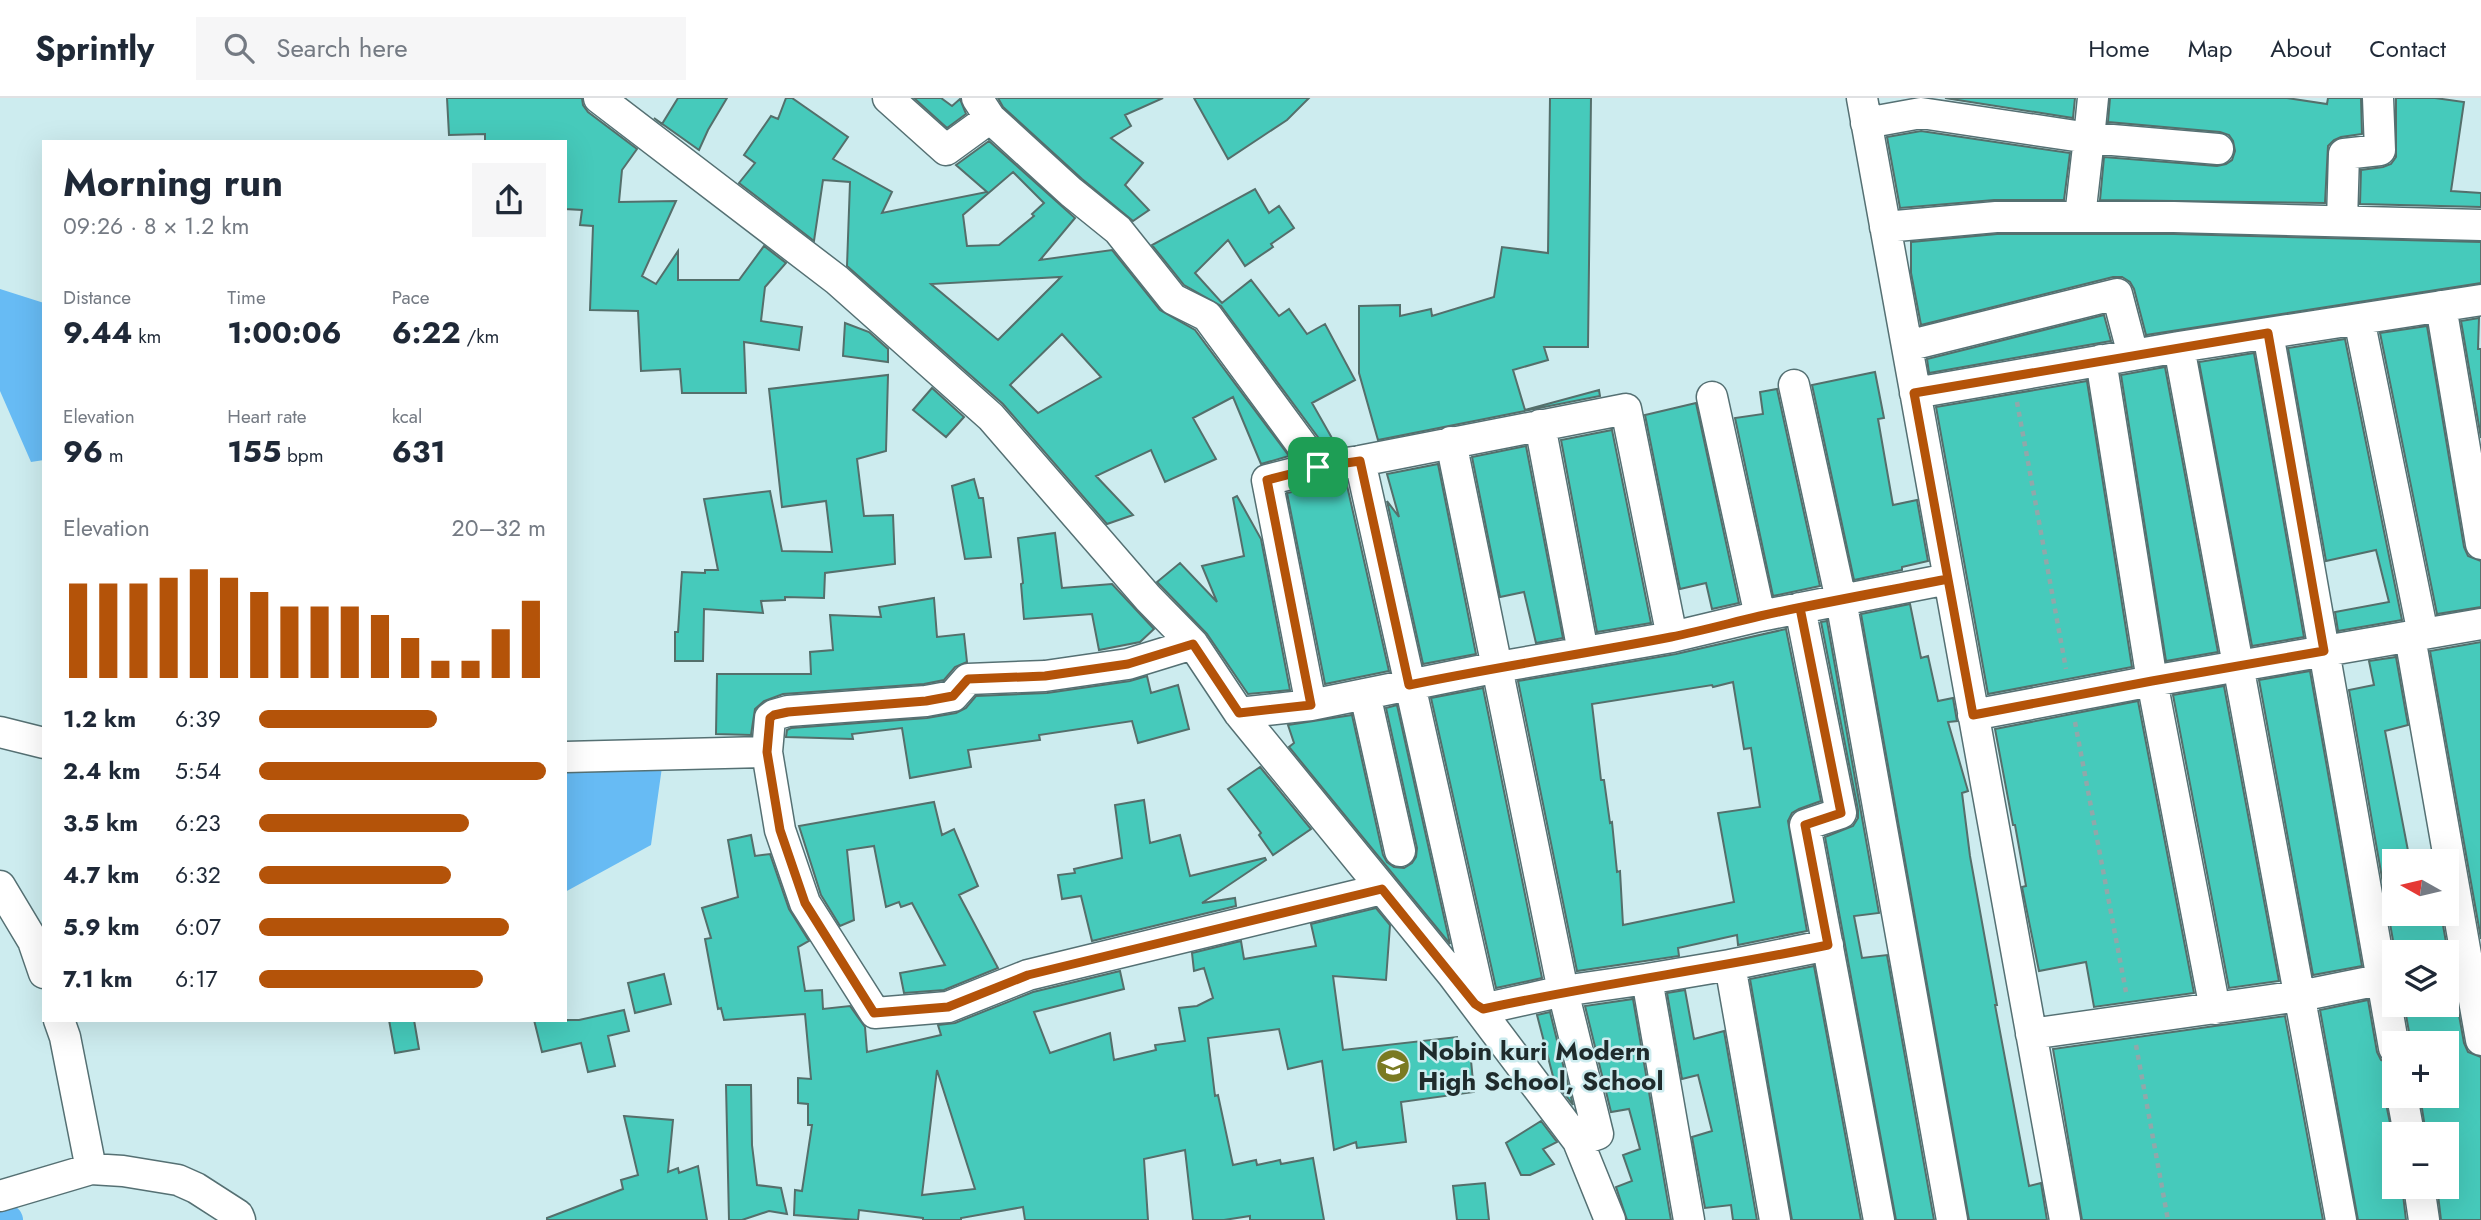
<!DOCTYPE html>
<html lang="en">
<head>
<meta charset="utf-8">
<style>
	body { margin:0; font-family:Jost,sans-serif; background:#f6f6f7; color:#1f2937; height:100vh; display:flex; flex-direction:column; font-size:26px; white-space:nowrap }
	* { box-sizing:border-box; margin:0 }
	p { font-size:23px; color:#747a83 }
	.icon { flex:none; width:38px; height:38px; fill:none; stroke:currentColor; stroke-width:2; stroke-linecap:round; stroke-linejoin:round }
	.map { position:relative; flex:1; overflow:hidden }
	.sheet { position:absolute; left:42px; top:42px; width:525px; height:882px; display:flex; flex-direction:column; background:#fff; border-radius:0px; box-shadow:0 7px 28px #0002 }
	.sheet>* { flex:none }
	.needle { width:46px; rotate:278deg }
	.controls { position:absolute; left:2382px; top:751px; display:grid; gap:14px }
	.controls a { display:grid; place-items:center; width:77px; height:77px; border-radius:0px; background:#fff; box-shadow:0 7px 28px #0002; font-size:35px }
	.pin { position:absolute; display:grid; place-items:center; width:60px; height:60px; color:#fff; margin:-30px; border-radius:14px; box-shadow:0 4px 10px #0006 }
	.round { display:grid; place-items:center; flex:none; width:74px; height:74px; border-radius:0px; background:#f6f6f7 }
	.head { display:flex; align-items:center; justify-content:space-between; height:119px; padding:0 21px }
	h1 { font-size:38px; font-weight:700; line-height:52px }
	.figures { display:grid; grid-template-columns:repeat(3,1fr); gap:10px; height:119px; padding:7px 21px }
	.figures div { display:grid; align-content:center }
	.figures b { font-size:30px; font-weight:700 }
	.figures small { font-size:19px; font-weight:400 }
	.figures p { font-size:19px }
	.chart { height:196px; padding:14px 21px }
	.chart p { display:flex; justify-content:space-between }
	.chart svg { width:100%; height:126px; margin-top:7px; stroke:#b45309; stroke-width:6 }
	ul { padding:0 21px; list-style:none; font-size:23px }
	li { display:grid; grid-template-columns:112px 84px 1fr; align-items:center; height:52px }
	li i { height:18px; border-radius:9px; background:#b45309 }
	header { display:flex; align-items:center; gap:42px; box-sizing:border-box; height:98px; padding:0 35px; background:#fff; border-bottom:2px solid #e0e1e3 }
	header strong { font-size:33px }
	nav { display:flex; gap:38px; margin-inline-start:auto; font-size:24px }
	.search { width:490px; height:63px; background:#f6f6f7; display:flex; align-items:center; gap:18px; box-sizing:border-box; padding:0 24px; border-radius:0px; color:#747a83; font-size:26px }
	.map>svg:first-child { display:block }
	.water { fill:#67bbf4 }
	.lines { fill:none; stroke-linecap:round; stroke-linejoin:round }
	.canal { stroke:#67bbf4; stroke-width:30 }
	.building { fill:#46cabb; stroke:#546f6b; stroke-width:2; fill-rule:evenodd }
	.street-casing { stroke:#557073; stroke-width:33 }
	.path { stroke:#90a8aa; stroke-width:4.5; stroke-dasharray:5 5; stroke-linecap:butt }
	.street { stroke:#fff; stroke-width:30 }
	.route-casing { stroke:#fff; stroke-width:14 }
	.route { stroke:#b45309; stroke-width:9 }
	.labels { text-anchor:middle; dominant-baseline:central; stroke-width:5; stroke-linejoin:round; paint-order:stroke }
	.poi-label { font-size:26px; font-weight:bold; fill:#1f2b2c; stroke:#cdecef; text-anchor:start }
</style>
</head>
<body>
<header>
<strong>Sprintly</strong>
<div class="search"><svg class="icon" aria-label="search" viewBox="0 0 24 24"><circle cx="10" cy="10" r="6"/><path d="M15 15l6 6"/></svg>Search here</div>
<nav><a>Home</a><a>Map</a><a>About</a><a>Contact</a></nav>
</header>
<div class="map">
<svg width="2481" height="1122" viewBox="0 0 2481 1122">
	<rect width="100%" height="100%" fill="#cdecef"/>
	<path class="water" d="M 0,191 L 44,205 L 44,362 L 31,364 L 0,293 Z
		M 663,662 L 651,747 L 565,794 L 565,674 Z"/>
	<g class="lines">
		<path class="canal" d="M 0,1118 L 8,1122"/>
	</g>
	<path class="building" d="M 447,0 L 582,0 L 583,7 L 588,14 L 637,51 L 622,72 L 619,104 L 676,103 L 642,178 L 656,186 L 678,153 L 678,182 L 739,182 L 764,148 L 786,165 L 765,189 L 761,223 L 802,229 L 799,252 L 744,244 L 746,295 L 682,295 L 680,271 L 641,273 L 638,213 L 590,212 L 593,128 L 580,127 L 582,112 L 565,111 L 565,44 L 485,44 L 485,36 L 449,37 Z
		M 678,0 L 727,0 L 708,32 L 699,52 L 654,20 L 662,26 Z
		M 786,0 L 792,0 L 848,39 L 833,61 L 892,94 L 882,115 L 987,94 L 956,67 L 989,43 L 1075,120 L 1040,162 L 1112,152 L 1160,212 L 1195,232 L 1289,358 L 1261,366 L 1233,299 L 1193,320 L 1216,361 L 1165,384 L 1151,352 L 1096,378 L 1133,417 L 1107,426 L 1003,306 L 847,168 L 850,84 L 823,82 L 814,143 L 739,85 L 755,65 L 744,57 L 771,18 L 778,21 ZM 1013,74 L 1044,105 L 1032,116 L 1034,118 L 999,147 L 967,148 L 963,117 ZM 1061,179 L 998,242 L 931,186 L 1023,181 ZM 1062,236 L 1101,279 L 1038,315 L 1010,287 Z
		M 914,0 L 941,0 L 952,8 L 960,1 L 966,16 L 947,30 Z
		M 998,0 L 1163,0 L 1125,17 L 1131,28 L 1111,40 L 1143,65 L 1125,87 L 1149,112 L 1133,123 L 1082,81 L 1003,9 Z
		M 1194,0 L 1309,0 L 1287,22 L 1228,61 Z
		M 1550,0 L 1591,0 L 1588,249 L 1544,249 L 1548,262 L 1513,272 L 1525,312 L 1599,292 L 1600,298 L 1378,342 L 1359,275 L 1359,208 L 1400,207 L 1400,218 L 1431,211 L 1432,218 L 1494,199 L 1502,149 L 1548,155 Z
		M 1945,0 L 2075,0 L 2073,20 Z
		M 2110,0 L 2287,0 L 2327,6 L 2328,0 L 2361,0 L 2362,36 L 2341,39 L 2334,42 L 2328,48 L 2325,105 L 2100,102 L 2104,59 L 2217,68 L 2226,66 L 2232,62 L 2235,53 L 2233,43 L 2229,37 L 2220,34 L 2108,24 Z
		M 2396,0 L 2435,0 L 2464,4 L 2451,93 L 2481,95 L 2481,109 L 2360,106 L 2361,72 L 2383,69 L 2391,66 L 2396,59 Z
		M 1921,33 L 2070,55 L 2064,102 L 1994,102 L 1900,110 L 1887,39 Z
		M 1255,91 L 1269,115 L 1279,108 L 1294,130 L 1271,146 L 1273,149 L 1245,168 L 1228,142 L 1195,175 L 1222,205 L 1251,182 L 1279,218 L 1289,211 L 1307,236 L 1325,226 L 1355,282 L 1312,305 L 1337,349 L 1326,350 L 1221,208 L 1184,187 L 1152,147 Z
		M 1997,136 L 2174,136 L 2481,144 L 2481,185 L 2146,237 L 2134,191 L 2130,184 L 2122,179 L 2113,179 L 1921,227 L 1911,175 L 1911,144 Z
		M 2104,217 L 2111,243 L 1929,275 L 1927,261 Z
		M 2479,220 L 2478,251 L 2481,251 L 2481,340 L 2461,223 Z
		M 845,225 L 869,234 L 888,251 L 888,264 L 843,258 Z
		M 2427,228 L 2464,449 L 2468,458 L 2481,463 L 2481,509 L 2437,516 L 2380,235 Z
		M 2345,241 L 2402,522 L 2338,533 L 2335,514 L 2389,504 L 2376,452 L 2326,463 L 2288,250 Z
		M 2254,255 L 2304,539 L 2252,548 L 2199,264 Z
		M 2165,269 L 2218,554 L 2166,563 L 2121,277 Z
		M 1875,274 L 1884,320 L 1878,321 L 1893,407 L 1917,402 L 1928,463 L 1902,469 L 1902,472 L 1854,482 L 1812,287 Z
		M 888,277 L 886,353 L 857,361 L 864,418 L 893,417 L 895,466 L 825,475 L 824,500 L 785,499 L 785,502 L 761,503 L 763,515 L 704,511 L 703,563 L 675,563 L 675,534 L 678,534 L 682,474 L 705,475 L 705,472 L 718,472 L 704,401 L 770,393 L 782,453 L 832,454 L 826,403 L 782,409 L 769,291 Z
		M 2087,283 L 2132,569 L 1988,596 L 1936,309 Z
		M 932,290 L 964,319 L 946,339 L 913,312 Z
		M 1777,291 L 1820,488 L 1773,498 L 1735,320 L 1763,316 L 1760,294 Z
		M 1696,305 L 1739,505 L 1712,511 L 1706,485 L 1680,491 L 1645,317 Z
		M 1612,332 L 1651,525 L 1597,534 L 1561,342 Z
		M 1526,348 L 1563,540 L 1536,545 L 1524,494 L 1500,499 L 1472,359 Z
		M 1438,366 L 1476,556 L 1423,566 L 1387,403 L 1399,419 L 1387,376 Z
		M 974,381 L 979,400 L 983,400 L 991,459 L 965,461 L 952,388 Z
		M 1346,383 L 1389,573 L 1325,586 L 1287,395 Z
		M 1237,398 L 1261,441 L 1290,592 L 1248,596 L 1207,536 L 1157,484 L 1180,465 L 1217,504 L 1202,468 L 1244,458 L 1233,400 Z
		M 1055,435 L 1062,490 L 1112,486 L 1154,531 L 1140,544 L 1099,552 L 1092,516 L 1024,521 L 1021,486 L 1023,485 L 1018,440 Z
		M 934,500 L 937,539 L 964,536 L 967,564 L 955,569 L 944,582 L 924,586 L 783,596 L 764,603 L 755,611 L 751,637 L 716,636 L 717,576 L 811,576 L 810,554 L 833,552 L 830,517 L 881,519 L 879,509 Z
		M 1910,506 L 1921,560 L 1928,558 L 1938,603 L 1953,600 L 1957,623 L 1948,624 L 1968,693 L 1962,695 L 1970,758 L 1997,907 L 1995,907 L 2029,1088 L 2041,1085 L 2047,1122 L 1969,1122 L 1861,516 Z
		M 1827,523 L 1879,815 L 1854,818 L 1862,860 L 1887,857 L 1934,1122 L 1896,1122 L 1825,739 L 1853,728 L 1858,720 L 1858,712 L 1821,524 Z
		M 1786,531 L 1821,703 L 1799,711 L 1792,715 L 1788,723 L 1807,833 L 1738,847 L 1737,837 L 1678,850 L 1679,858 L 1577,873 L 1518,583 L 1676,556 ZM 1733,584 L 1744,651 L 1751,650 L 1760,709 L 1718,715 L 1734,804 L 1623,827 L 1620,773 L 1617,774 L 1612,724 L 1610,725 L 1604,682 L 1601,682 L 1592,606 L 1712,587 L 1713,589 Z
		M 2481,544 L 2481,841 L 2430,553 Z
		M 2396,559 L 2408,627 L 2385,633 L 2410,763 L 2394,763 L 2394,816 L 2441,816 L 2464,945 L 2468,954 L 2481,959 L 2481,1122 L 2441,1122 L 2437,1088 L 2446,1088 L 2446,1036 L 2426,1036 L 2420,998 L 2446,998 L 2446,945 L 2411,945 L 2404,906 L 2446,906 L 2446,854 L 2395,854 L 2349,592 L 2374,587 L 2369,563 Z
		M 2310,573 L 2362,868 L 2313,877 L 2259,582 Z
		M 1147,578 L 1151,595 L 1178,587 L 1189,631 L 1138,645 L 1132,623 L 1039,637 L 1040,642 L 968,652 L 971,669 L 910,680 L 902,630 L 852,636 L 853,641 L 786,639 L 787,632 L 791,630 L 927,620 L 956,615 L 966,610 L 976,598 L 1047,595 L 1130,583 Z
		M 2224,588 L 2279,883 L 2229,890 L 2173,597 Z
		M 1483,590 L 1542,880 L 1496,890 L 1431,600 Z
		M 2138,603 L 2194,895 L 2094,909 L 2086,864 L 2039,873 L 2022,789 L 2026,788 L 2015,727 L 2013,727 L 1995,631 Z
		M 1397,607 L 1450,846 L 1289,649 L 1294,645 L 1288,627 L 1352,617 L 1383,757 L 1387,764 L 1394,769 L 1404,770 L 1412,765 L 1416,759 L 1417,750 L 1386,610 Z
		M 1260,669 L 1311,731 L 1273,757 L 1259,737 L 1261,735 L 1228,691 Z
		M 1144,702 L 1150,745 L 1180,737 L 1190,778 L 1265,760 L 1266,762 L 1202,805 L 1235,800 L 1236,808 L 1092,843 L 1081,798 L 1062,801 L 1058,777 L 1075,775 L 1074,771 L 1122,760 L 1115,707 Z
		M 934,704 L 942,737 L 954,731 L 978,788 L 959,797 L 998,870 L 944,892 L 904,895 L 900,875 L 945,867 L 912,805 L 901,809 L 899,804 L 886,809 L 874,748 L 847,752 L 854,822 L 840,828 L 821,797 L 799,728 Z
		M 751,737 L 755,758 L 770,756 L 789,811 L 809,843 L 798,849 L 805,893 L 822,892 L 823,911 L 850,908 L 865,929 L 867,954 L 941,937 L 938,927 L 955,925 L 1033,894 L 1120,873 L 1124,891 L 1034,914 L 1050,955 L 1110,935 L 1114,962 L 1156,952 L 1155,947 L 1185,943 L 1179,910 L 1197,908 L 1213,900 L 1204,870 L 1194,873 L 1192,855 L 1241,843 L 1244,861 L 1316,848 L 1311,826 L 1376,810 L 1390,827 L 1386,882 L 1333,878 L 1343,952 L 1457,939 L 1459,960 L 1470,952 L 1474,994 L 1401,1004 L 1406,1044 L 1357,1050 L 1356,1044 L 1334,1052 L 1322,963 L 1288,971 L 1279,931 L 1208,940 L 1215,998 L 1218,997 L 1233,1067 L 1256,1062 L 1257,1067 L 1280,1062 L 1281,1066 L 1313,1060 L 1324,1122 L 1250,1122 L 1250,1118 L 1224,1122 L 1193,1122 L 1185,1052 L 1144,1061 L 1148,1122 L 1025,1122 L 1023,1109 L 961,1120 L 961,1122 L 923,1122 L 923,1120 L 859,1112 L 858,1122 L 794,1117 L 795,1092 L 802,1093 L 812,1027 L 808,1027 L 808,1006 L 798,1005 L 798,980 L 811,981 L 805,916 L 724,922 L 721,910 L 718,911 L 705,841 L 711,840 L 702,810 L 738,799 L 728,742 ZM 937,972 L 975,1091 L 922,1097 Z
		M 1814,868 L 1861,1122 L 1792,1122 L 1750,881 Z
		M 664,876 L 671,906 L 635,915 L 628,885 Z
		M 1685,892 L 1694,941 L 1724,933 L 1757,1122 L 1733,1122 L 1731,1107 L 1705,1110 L 1692,1039 L 1712,1033 L 1698,977 L 1682,981 L 1667,895 Z
		M 1633,901 L 1671,1122 L 1627,1122 L 1616,1089 L 1632,1083 L 1623,1057 L 1640,1051 L 1629,1011 L 1611,1014 L 1585,908 Z
		M 2368,902 L 2377,954 L 2381,962 L 2394,967 L 2394,983 L 2386,992 L 2385,1001 L 2394,1044 L 2394,1088 L 2402,1088 L 2406,1122 L 2358,1122 L 2320,912 Z
		M 624,912 L 629,933 L 608,938 L 615,968 L 588,974 L 581,945 L 542,954 L 534,922 L 579,922 Z
		M 1550,914 L 1573,1007 L 1554,982 L 1537,917 Z
		M 2285,918 L 2323,1122 L 2082,1122 L 2053,951 Z
		M 389,922 L 414,922 L 419,951 L 395,955 Z
		M 726,987 L 751,987 L 752,1047 L 757,1087 L 781,1090 L 787,1116 L 769,1113 L 742,1122 L 729,1122 Z
		M 624,1018 L 673,1022 L 668,1074 L 678,1070 L 679,1075 L 698,1068 L 707,1122 L 547,1122 L 547,1120 L 623,1091 L 621,1082 L 638,1077 Z
		M 1541,1023 L 1557,1044 L 1543,1051 L 1554,1066 L 1530,1077 L 1521,1077 L 1506,1045 Z
		M 1485,1085 L 1489,1122 L 1457,1122 L 1453,1088 Z"/>
	<g class="lines">
		<g class="street-casing">
			<path id="street" d="M 599,0 L 837,182 L 991,319 L 1148,500 L 1193,546 L 1239,615 L 1452,876 L 1578,1043 L 1610,1122
				M 888,0 L 946,52 L 990,20
				M 977,0 L 990,20 L 1071,94 L 1118,132 L 1173,201 L 1207,218 L 1318,369 L 1360,363 L 1626,311 L 1672,539 L 1498,569 L 1311,607 L 1239,615
				M 1862,0 L 2065,1122
				M 2093,0 L 2089,40 L 2218,51
				M 1866,25 L 1921,15 L 2089,40 L 2080,119
				M 2342,123 L 2344,56 L 2380,52 L 2378,0
				M 1885,129 L 1996,119 L 2174,119 L 2481,127
				M 2441,208 L 2481,446
				M 2359,221 L 2423,536
				M 2268,235 L 2394,950
				M 1907,248 L 2117,196 L 2133,257
				M 2179,249 L 2341,1122
				M 2101,262 L 2152,583 L 2215,911
				M 1794,287 L 1841,502 L 1952,1122
				M 1915,295 L 2179,249 L 2481,202
				M 1712,299 L 1760,518
				M 1540,327 L 1583,554
				M 1451,344 L 1563,893 L 1647,881
				M 1360,363 L 1482,909
				M 1800,510 L 1841,715 L 1805,727 L 1879,1122
				M 1672,539 L 1760,518 L 1948,481
				M 2410,539 L 2481,942
				M 1193,546 L 1128,566 L 1045,578 L 968,581 L 953,598 L 926,603 L 788,613 L 774,617 L 770,620 L 767,654 L 780,732 L 805,805 L 875,915 L 948,909 L 1028,877 L 1382,791
				M 1365,596 L 1400,753
				M 1311,607 L 1267,382 L 1318,369
				M 1973,617 L 2152,583 L 2481,526
				M 0,634 L 44,645
				M 565,659 L 767,654
				M 0,788 L 33,843 L 44,875
				M 1475,906 L 1483,911 L 1563,893 L 1598,1036 L 1578,1043
				M 59,922 L 65,939 L 91,1071
				M 2031,936 L 2300,898 L 2394,879
				M 2402,998 L 2409,1036
				M 2419,1088 L 2424,1122
				M 0,1098 L 91,1071 L 123,1073 L 178,1082 L 196,1090 L 238,1117 L 240,1122
				M 1689,1122 L 1647,881 L 1730,867
				M 1775,1122 L 1730,867 L 1828,847"/>
		</g>
		<path class="path" d="M 2017,304 L 2066,571
			M 2075,624 L 2126,894
			M 2136,947 L 2168,1122"/>
		<use href="#street" class="street"/>
	</g>
	<g class="lines">
		<g class="route-casing">
			<path id="route" d="M 1318,369 L 1267,382 L 1311,607 L 1239,615 L 1193,546 L 1128,566 L 1045,578 L 968,581 L 953,598 L 926,603 L 788,614 L 774,617 L 770,620 L 767,654 L 780,732 L 805,805 L 874,915 L 948,909 L 1028,877 L 1382,791 L 1475,906 L 1483,911 C 1597,886 1713,871 1828,847 L 1805,727 L 1841,715 L 1800,510 L 1948,481 L 1914,295 L 2268,235 L 2324,553 L 2152,583 L 1973,617 L 1948,481 C 1885,493 1822,504 1760,518 C 1730,525 1701,533 1671,539 C 1584,556 1496,569 1409,587 L 1360,363 L 1318,369"/>
		</g>
		<use href="#route" class="route"/>
	</g>
	<defs>
		<g id="school-disc" transform="scale(1.75)"><circle r="9.5" fill="#7a7a22" stroke="#cdecef"/><path d="M0-5L7-2L0 1L-7-2ZM-4 1L0 2.5L4 1V4Q0 6-4 4Z" fill="#fff"/></g>
	</defs>
	<g fill-rule="evenodd">
		<use href="#school-disc" x="1393" y="968"/>
	</g>
	<g class="labels">
		<g class="poi-label">
			<text x="1418" y="953">Nobin kuri Modern<tspan x="1418" dy="30">High School, School</tspan></text>
		</g>
	</g>
</svg>
<div class="controls">
<a><svg class="needle" viewBox="-14 -14 28 28"><path d="M0-13l5 13h-10z" fill="#e53935"/><path d="M0 13l5-13h-10z" fill="#747a83"/></svg></a>
<a><svg class="icon" aria-label="layers" viewBox="0 0 24 24"><path d="M12 4l9 5-9 5-9-5zM3 14l9 5 9-5"/></svg></a>
<a>+</a>
<a>−</a>
</div>
<div class="pin" style="left:1318px;top:369px;background:#1e9e55"><svg class="icon" aria-label="arrive" viewBox="0 0 24 24"><path d="M6 21V4h12l-3 4 3 4H6"/></svg></div>
<section class="sheet">
<div class="head"><div><h1>Morning run</h1><p>09:26 · 8 × 1.2 km</p></div><a class="round"><svg class="icon" aria-label="share" viewBox="0 0 24 24"><path d="M12 15V3M7 8l5-5 5 5M5 13v7h14v-7"/></svg></a></div>
<div class="figures">
<div><p>Distance</p><b>9.44<small> km</small></b></div>
<div><p>Time</p><b>1:00:06</b></div>
<div><p>Pace</p><b>6:22<small> /km</small></b></div>
</div>
<div class="figures">
<div><p>Elevation</p><b>96<small> m</small></b></div>
<div><p>Heart rate</p><b>155<small> bpm</small></b></div>
<div><p>kcal</p><b>631</b></div>
</div>
<div class="chart"><p><span>Elevation</span>20–32 m</p>
<svg viewBox="0 0 160 44" preserveAspectRatio="none"><path d="M5 44V11M15 44V11M25 44V11M35 44V9M45 44V6M55 44V9M65 44V14M75 44V19M85 44V19M95 44V19M105 44V22M115 44V30M125 44V38M135 44V38M145 44V27M155 44V17"/></svg>
</div>
<ul>
<li><b>1.2 km</b>6:39<i style="width:62%"></i></li>
<li><b>2.4 km</b>5:54<i style="width:100%"></i></li>
<li><b>3.5 km</b>6:23<i style="width:73%"></i></li>
<li><b>4.7 km</b>6:32<i style="width:67%"></i></li>
<li><b>5.9 km</b>6:07<i style="width:87%"></i></li>
<li><b>7.1 km</b>6:17<i style="width:78%"></i></li>
</ul>
</section>
</div>
</body>
</html>
